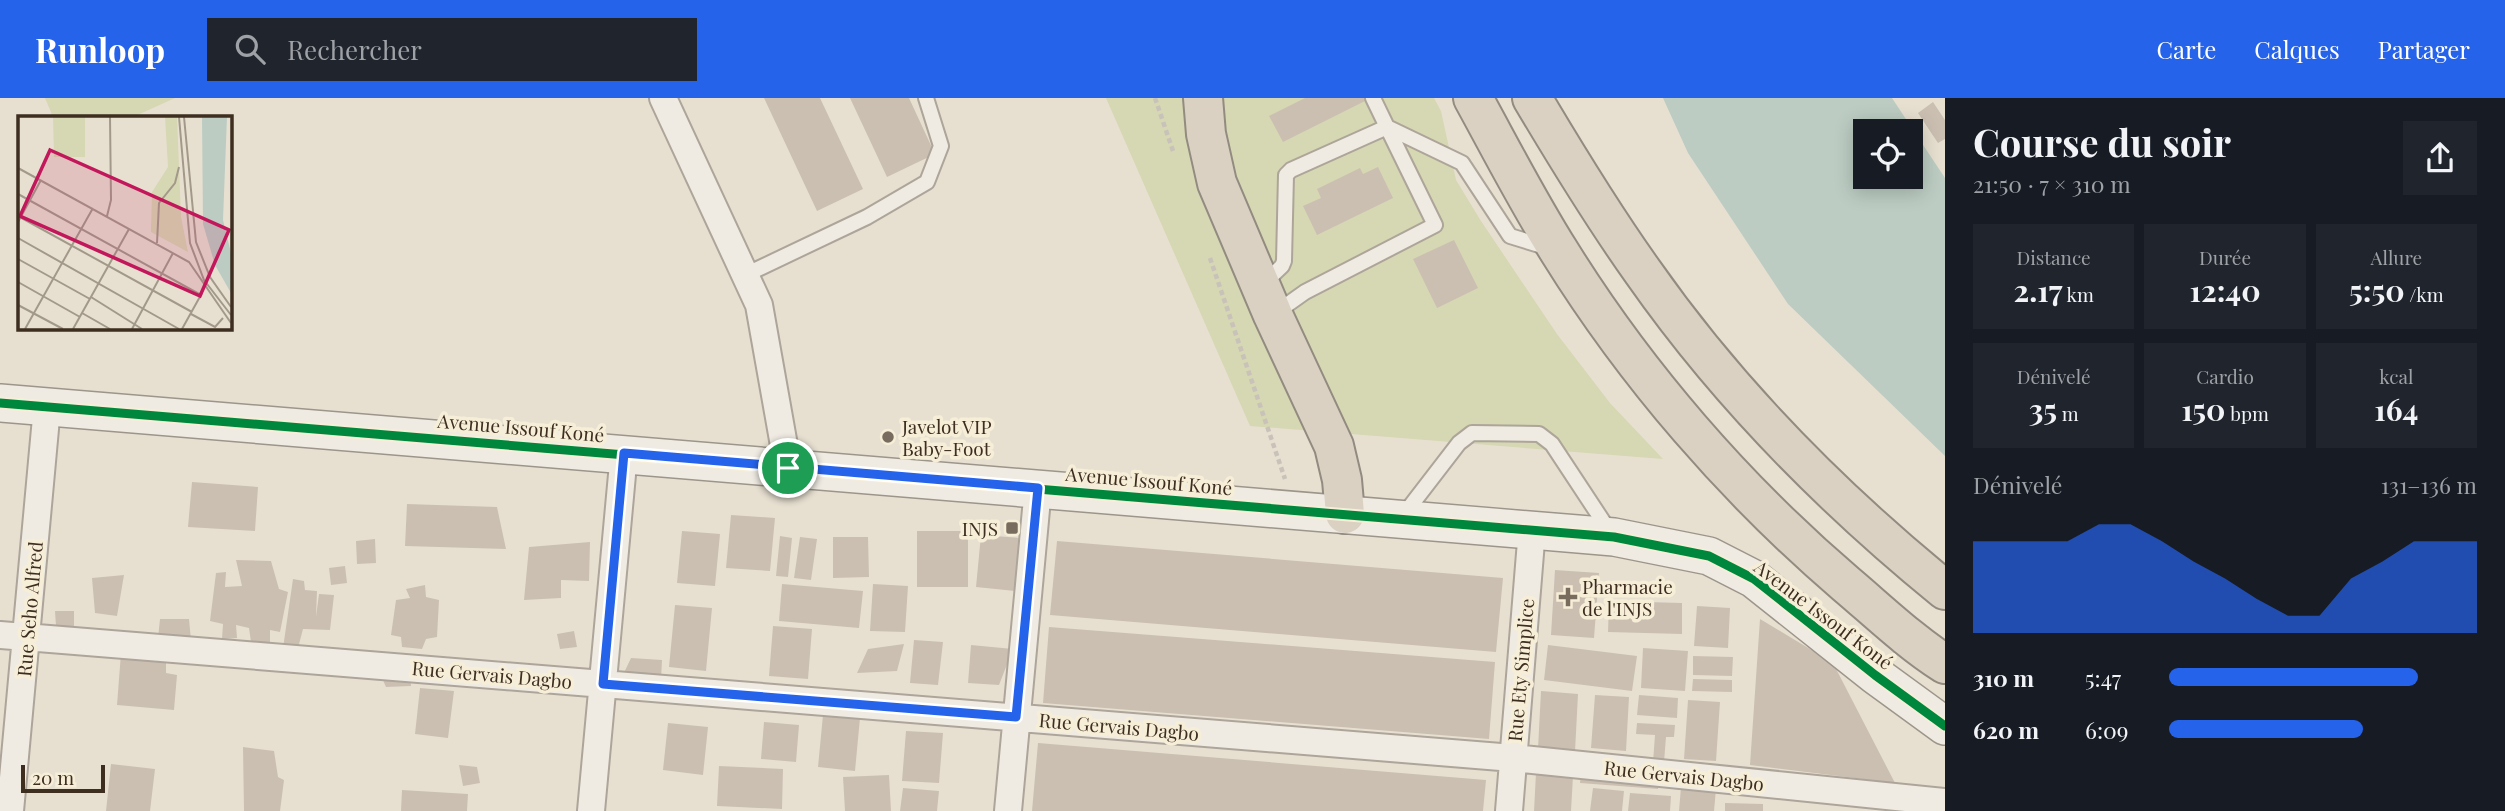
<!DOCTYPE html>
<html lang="fr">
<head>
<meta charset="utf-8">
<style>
	body { margin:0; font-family:"Playfair Display",serif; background:#20242c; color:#f1f3f6; height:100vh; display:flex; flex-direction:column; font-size:26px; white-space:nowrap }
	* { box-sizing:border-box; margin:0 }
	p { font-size:23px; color:#9ea1a6 }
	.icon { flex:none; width:38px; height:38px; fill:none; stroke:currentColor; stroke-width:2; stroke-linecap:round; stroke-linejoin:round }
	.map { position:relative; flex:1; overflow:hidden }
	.side { display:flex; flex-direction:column; background:#171b24; width:560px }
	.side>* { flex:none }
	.buttons { position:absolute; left:1853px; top:21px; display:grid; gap:14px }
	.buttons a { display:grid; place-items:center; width:70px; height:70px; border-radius:0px; background:#171b24; box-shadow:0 4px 18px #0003; font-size:35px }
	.scale { position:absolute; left:21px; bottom:18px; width:84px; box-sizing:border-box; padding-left:7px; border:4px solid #3d2e20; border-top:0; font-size:19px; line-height:24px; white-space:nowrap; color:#3d2e20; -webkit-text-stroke:5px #f7eed8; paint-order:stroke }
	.pin { position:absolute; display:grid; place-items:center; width:60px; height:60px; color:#fff; margin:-30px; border:4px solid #fff; border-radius:50%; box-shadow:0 2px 7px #0007 }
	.round { display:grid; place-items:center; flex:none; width:74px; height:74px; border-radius:0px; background:#20242c }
	.headline { display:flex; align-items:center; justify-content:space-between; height:119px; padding:0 28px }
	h1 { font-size:38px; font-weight:700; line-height:52px }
	.stats { display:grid; grid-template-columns:repeat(3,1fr); gap:10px; height:119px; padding:7px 28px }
	.stats div { display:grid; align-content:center; border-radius:0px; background:#20242c; text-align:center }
	.stats b { font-size:30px; font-weight:700 }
	.stats small { font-size:19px; font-weight:400 }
	.stats p { font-size:19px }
	.chart { height:196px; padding:14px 28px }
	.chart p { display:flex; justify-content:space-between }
	.chart svg { width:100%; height:126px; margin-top:7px; fill:#2563eb; opacity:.7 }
	ul { padding:0 28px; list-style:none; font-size:23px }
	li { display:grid; grid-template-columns:112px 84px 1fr; align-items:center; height:52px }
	li i { height:18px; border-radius:9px; background:#2563eb }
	header { display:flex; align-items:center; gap:42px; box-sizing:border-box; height:98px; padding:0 35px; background:#2563eb; color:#fff }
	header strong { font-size:33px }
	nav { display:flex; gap:38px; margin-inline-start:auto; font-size:24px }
	.search { width:490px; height:63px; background:#20242c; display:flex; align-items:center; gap:18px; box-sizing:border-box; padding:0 24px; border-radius:0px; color:#9ea1a6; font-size:26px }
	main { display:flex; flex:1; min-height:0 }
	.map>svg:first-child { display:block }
	.green { fill:#d6d7b3 }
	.water { fill:#bcccc2; fill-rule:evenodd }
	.building { fill:#cbbfb2 }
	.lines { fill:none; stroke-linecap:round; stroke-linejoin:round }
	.lane-casing { stroke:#ada599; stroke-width:18 }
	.street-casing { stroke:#ada599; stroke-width:30 }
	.secondary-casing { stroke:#9c958a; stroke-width:40 }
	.highway-casing { stroke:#928b80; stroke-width:42 }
	.path { stroke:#c8c2b9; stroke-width:4.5; stroke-dasharray:5 3.5; stroke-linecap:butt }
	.lane { stroke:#efebe3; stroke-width:14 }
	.street { stroke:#efebe3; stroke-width:26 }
	.secondary { stroke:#efebe3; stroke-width:37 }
	.highway { stroke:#dad1c2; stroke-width:38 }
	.cycleway-casing { stroke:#f7eed8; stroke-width:13 }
	.cycleway { stroke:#00873e; stroke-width:9 }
	.route-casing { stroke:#fff; stroke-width:14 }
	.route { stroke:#2563eb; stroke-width:9 }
	.poi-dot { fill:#786c5e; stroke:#f7eed8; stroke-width:2.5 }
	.labels { text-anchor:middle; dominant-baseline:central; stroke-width:7; stroke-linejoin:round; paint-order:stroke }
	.poi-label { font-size:19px; fill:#3d2e20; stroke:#f7eed8; text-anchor:start }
	.street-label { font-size:19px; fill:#3d2e20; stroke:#f7eed8 }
	.inset-road { fill:none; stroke:#a3998a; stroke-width:2 }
	.view { fill:#c2185b; fill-opacity:0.15; stroke:#c2185b; stroke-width:3.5 }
	.inset-edge { fill:none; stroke:#3d2e20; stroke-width:3.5 }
</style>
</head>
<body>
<header>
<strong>Runloop</strong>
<div class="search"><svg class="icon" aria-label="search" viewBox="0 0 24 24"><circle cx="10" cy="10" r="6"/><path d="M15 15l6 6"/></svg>Rechercher</div>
<nav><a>Carte</a><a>Calques</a><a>Partager</a></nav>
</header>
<main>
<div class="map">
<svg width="1945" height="713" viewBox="0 0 1945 713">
	<rect width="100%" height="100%" fill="#e7e0d1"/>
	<path class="green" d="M 45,0 L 175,0 L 133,19 L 53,19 Z
		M 1106,0 L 1434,0 L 1441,13 L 1456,82 L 1481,123 L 1557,236 L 1610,305 L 1663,361 L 1250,328 Z"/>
	<path class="water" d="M 1663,0 L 1892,0 L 1945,80 L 1945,358 L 1788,206 L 1688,55 ZM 1866,33 L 1911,33 L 1911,79 L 1866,79 Z"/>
	<path class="building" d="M 764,0 L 820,0 L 863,91 L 817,113 Z
		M 850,0 L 909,0 L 935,56 L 887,79 Z
		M 1305,0 L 1364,0 L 1365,3 L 1283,44 L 1269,18 Z
		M 1933,4 L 1945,22 L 1945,41 L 1938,45 L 1918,15 Z
		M 1378,69 L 1393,100 L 1317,137 L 1303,108 L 1321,100 L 1317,91 L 1360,70 L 1363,76 Z
		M 1454,142 L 1478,190 L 1437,210 L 1413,161 Z
		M 192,384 L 258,389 L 255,433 L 188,429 Z
		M 407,406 L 497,409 L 506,451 L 405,448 Z
		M 731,417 L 775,420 L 770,473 L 726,470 Z
		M 682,433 L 720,436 L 715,488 L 677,485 Z
		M 917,433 L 968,433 L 968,489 L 917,489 Z
		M 981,437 L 1020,440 L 1015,493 L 976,489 Z
		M 780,438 L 792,440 L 788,479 L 776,478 Z
		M 800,439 L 817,441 L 811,482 L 794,480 Z
		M 833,439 L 868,439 L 869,479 L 833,480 Z
		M 375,441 L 376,465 L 357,466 L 356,443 Z
		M 1057,443 L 1503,480 L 1496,554 L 1050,517 Z
		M 590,444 L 589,483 L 561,482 L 561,500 L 524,502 L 529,449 Z
		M 236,462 L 271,463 L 279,491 L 288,494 L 280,534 L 270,532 L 270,545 L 251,544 L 249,530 L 236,527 L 237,540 L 222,541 L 223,526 L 210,523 L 216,475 L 226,474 L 225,489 L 242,488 Z
		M 345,468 L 347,485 L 331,487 L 329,470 Z
		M 1555,472 L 1599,475 L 1594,540 L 1551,537 Z
		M 124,477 L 117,518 L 95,515 L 92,480 Z
		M 293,481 L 304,483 L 305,492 L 317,493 L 316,519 L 319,496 L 334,497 L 330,532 L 303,531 L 298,550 L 283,550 Z
		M 782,486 L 863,493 L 859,530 L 779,523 Z
		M 873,486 L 908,488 L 905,534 L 870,533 Z
		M 425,487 L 426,499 L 439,502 L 437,539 L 426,541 L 422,551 L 402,549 L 401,539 L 391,537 L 396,502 L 410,500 L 406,491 Z
		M 1609,503 L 1682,505 L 1682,536 L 1608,534 Z
		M 675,507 L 712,510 L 706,573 L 669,569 Z
		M 1697,508 L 1730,510 L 1728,550 L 1694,548 Z
		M 55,513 L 74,513 L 74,528 L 56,528 Z
		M 160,521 L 189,521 L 191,542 L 158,540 Z
		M 1760,521 L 1833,565 L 1895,685 L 1750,667 Z
		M 773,528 L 812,531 L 808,581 L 769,578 Z
		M 1049,529 L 1495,564 L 1489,641 L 1043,605 Z
		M 574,533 L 577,549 L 560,551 L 557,536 Z
		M 914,542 L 943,544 L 938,587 L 910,585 Z
		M 904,546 L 897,573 L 857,575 L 868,551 Z
		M 971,547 L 1013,551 L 999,587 L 968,585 Z
		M 1548,547 L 1637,558 L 1632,593 L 1544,582 Z
		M 1643,550 L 1688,553 L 1685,593 L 1641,590 Z
		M 121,555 L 166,556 L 166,575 L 177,577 L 174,612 L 117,607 Z
		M 1693,558 L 1733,559 L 1732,578 L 1693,577 Z
		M 631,560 L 662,562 L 661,582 L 621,581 Z
		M 410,572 L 411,588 L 386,589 L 379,573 Z
		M 1693,581 L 1732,582 L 1732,594 L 1692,593 Z
		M 420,590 L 454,593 L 448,640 L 415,636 Z
		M 1541,593 L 1578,596 L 1575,654 L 1538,651 Z
		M 1595,597 L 1629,599 L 1626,653 L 1591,650 Z
		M 1639,597 L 1678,600 L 1677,620 L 1637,617 Z
		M 1688,602 L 1720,604 L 1716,663 L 1684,661 Z
		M 823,617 L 860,620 L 855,673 L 818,669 Z
		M 764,624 L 799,627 L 796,664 L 761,661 Z
		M 668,625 L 708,629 L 703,677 L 663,672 Z
		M 1637,625 L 1675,627 L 1674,639 L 1666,639 L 1664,664 L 1653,664 L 1655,637 L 1636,636 Z
		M 906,633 L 943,635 L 939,685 L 902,683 Z
		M 1038,645 L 1486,682 L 1483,713 L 1032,713 Z
		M 243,649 L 274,653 L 278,679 L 284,682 L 280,713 L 244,713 Z
		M 111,666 L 155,671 L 150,713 L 106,713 Z
		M 459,667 L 477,669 L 480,685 L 463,688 Z
		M 719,668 L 783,671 L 782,711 L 717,708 Z
		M 1581,674 L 1659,680 L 1658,691 L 1580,685 Z
		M 1536,675 L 1573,678 L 1571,713 L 1534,713 Z
		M 889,677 L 891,713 L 845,713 L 843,679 Z
		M 1681,689 L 1716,691 L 1714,713 L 1679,713 Z
		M 903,690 L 939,693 L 937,713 L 900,713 Z
		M 1593,690 L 1624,693 L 1622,713 L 1590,713 Z
		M 402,692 L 468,696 L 467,713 L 401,713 Z
		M 1630,695 L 1671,698 L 1670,713 L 1628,713 Z
		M 1725,705 L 1763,706 L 1763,713 L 1725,713 Z"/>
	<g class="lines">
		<g class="lane-casing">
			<path id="lane" d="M 1373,0 L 1387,29 L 1462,65 L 1510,138 L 1549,150
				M 745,177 L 867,119 L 927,84 L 941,48 L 926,0
				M 1264,185 L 1282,168 L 1284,163 L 1286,77 L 1291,72 L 1387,29 L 1435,127 L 1305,194 L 1274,216
				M 1402,419 L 1459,345 L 1472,335 L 1539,336 L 1552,346 L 1610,434"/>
		</g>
		<g class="street-casing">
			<path id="street" d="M 663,0 L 759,207 L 788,370
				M 0,537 L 1513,660 L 1945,704
				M 10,713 L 47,309
				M 591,713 L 624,355
				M 1008,713 L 1038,390
				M 1509,713 L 1532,431"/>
		</g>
		<g class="secondary-casing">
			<path id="secondary" d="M 0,305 L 1614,439 L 1709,458 L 1754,481 L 1875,577 L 1945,628"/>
		</g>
		<g class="highway-casing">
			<path id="highway" d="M 1203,0 L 1206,36 L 1217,85 L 1273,217 L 1334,348 L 1342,382 L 1345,416
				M 1473,0 C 1501,51 1528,104 1559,153 C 1636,277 1735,391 1846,486 C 1878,513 1909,543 1945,566
				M 1532,0 C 1567,59 1603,118 1643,174 C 1727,294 1832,400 1945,492"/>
		</g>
		<path class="path" d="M 1155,0 L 1173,53
			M 1210,160 L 1285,381"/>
		<use href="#lane" class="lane"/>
		<use href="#street" class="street"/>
		<use href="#secondary" class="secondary"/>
		<use href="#highway" class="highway"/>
		<g class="cycleway-casing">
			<path id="cycleway" d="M 0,305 L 1614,439 L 1709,458 L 1754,481 L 1875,577 L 1945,628"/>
		</g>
		<use href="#cycleway" class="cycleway"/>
	</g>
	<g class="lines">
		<g class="route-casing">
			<path id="route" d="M 624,355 L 1038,390 L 1016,619 L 603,586 Z"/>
		</g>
		<use href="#route" class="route"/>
	</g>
	<g class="poi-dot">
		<circle cx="888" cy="339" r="7"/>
		<rect x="1005" y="423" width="14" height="14" rx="3.5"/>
		<path d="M1564.5 488.5h7v7h7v7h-7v7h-7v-7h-7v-7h7z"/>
	</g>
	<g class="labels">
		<g class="poi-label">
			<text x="902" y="328">Javelot VIP<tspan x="902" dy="22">Baby-Foot</tspan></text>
			<text x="998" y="430" text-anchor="end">INJS</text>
			<text x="1582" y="488">Pharmacie<tspan x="1582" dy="22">de l'INJS</tspan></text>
		</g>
		<g class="street-label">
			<text transform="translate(521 329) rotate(5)">Avenue Issouf Koné</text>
			<text transform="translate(1149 382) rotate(5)">Avenue Issouf Koné</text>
			<text transform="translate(29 511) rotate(-85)">Rue Seho Alfred</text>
			<text transform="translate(1824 516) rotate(37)">Avenue Issouf Koné</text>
			<text transform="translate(1520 572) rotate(-85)">Rue Ety Simplice</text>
			<text transform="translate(492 576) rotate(5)">Rue Gervais Dagbo</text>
			<text transform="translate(1119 628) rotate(5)">Rue Gervais Dagbo</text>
			<text transform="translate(1684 677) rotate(6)">Rue Gervais Dagbo</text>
		</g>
	</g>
	<g transform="translate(18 18)">
		<rect width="214" height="214" fill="#e7e0d1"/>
		<path d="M 35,1 L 67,1 L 67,41 L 36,41 ZM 147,1 L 159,1 L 163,101 L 170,136 L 133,116 L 134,76 L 150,51 Z" fill="#d6d7b3"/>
		<path d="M 184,1 L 209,1 L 205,104 L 213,137 L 213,177 L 197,149 L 185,108 Z" fill="#bcccc2"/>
		<path class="inset-road" d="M 161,1 L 172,127 L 186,164 L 213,199M 166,1 L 178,126 L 192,161 L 213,191M 0,52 L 171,146 L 213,207M 0,78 L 183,179M 0,100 L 174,196M 89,100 L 93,84 L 92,1M 0,106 L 23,64M 0,122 L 161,213M 139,127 L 141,87 L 157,67 L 161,51M 0,143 L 72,183M 0,166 L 62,201M 73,181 L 124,213M 0,189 L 45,213M 64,197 L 92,213M 173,198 L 197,211 L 205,202M 7,213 L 75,92M 55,213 L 111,113M 114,213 L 155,137M 164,213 L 184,177"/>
		<path class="view" d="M 32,34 L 211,114 L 182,180 L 2,100 Z"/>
		<rect width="214" height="214" class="inset-edge"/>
	</g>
</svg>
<div class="buttons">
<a><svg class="icon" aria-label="locate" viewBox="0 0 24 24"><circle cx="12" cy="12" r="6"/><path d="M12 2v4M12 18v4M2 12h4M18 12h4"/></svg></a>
</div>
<div class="scale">20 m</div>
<div class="pin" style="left:788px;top:370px;background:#1e9e55"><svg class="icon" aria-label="arrive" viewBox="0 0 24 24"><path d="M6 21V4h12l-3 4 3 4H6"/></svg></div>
</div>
<section class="side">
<div class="headline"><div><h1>Course du soir</h1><p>21:50 · 7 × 310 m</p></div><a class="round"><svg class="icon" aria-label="share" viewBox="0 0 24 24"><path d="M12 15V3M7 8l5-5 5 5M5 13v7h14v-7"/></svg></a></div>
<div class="stats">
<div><p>Distance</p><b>2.17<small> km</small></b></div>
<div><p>Durée</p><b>12:40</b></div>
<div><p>Allure</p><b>5:50<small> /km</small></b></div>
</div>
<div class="stats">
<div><p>Dénivelé</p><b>35<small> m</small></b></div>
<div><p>Cardio</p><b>150<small> bpm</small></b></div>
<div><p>kcal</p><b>164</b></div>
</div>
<div class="chart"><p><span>Dénivelé</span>131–136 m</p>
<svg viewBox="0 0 160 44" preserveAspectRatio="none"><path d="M0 44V12L10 12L20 12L30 12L40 6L50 6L60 12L70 19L80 25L90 32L100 38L110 38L120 25L130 19L140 12L150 12L160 12V44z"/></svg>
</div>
<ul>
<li><b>310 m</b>5:47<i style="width:81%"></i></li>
<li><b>620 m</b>6:09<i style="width:63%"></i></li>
</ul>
</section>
</main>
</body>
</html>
